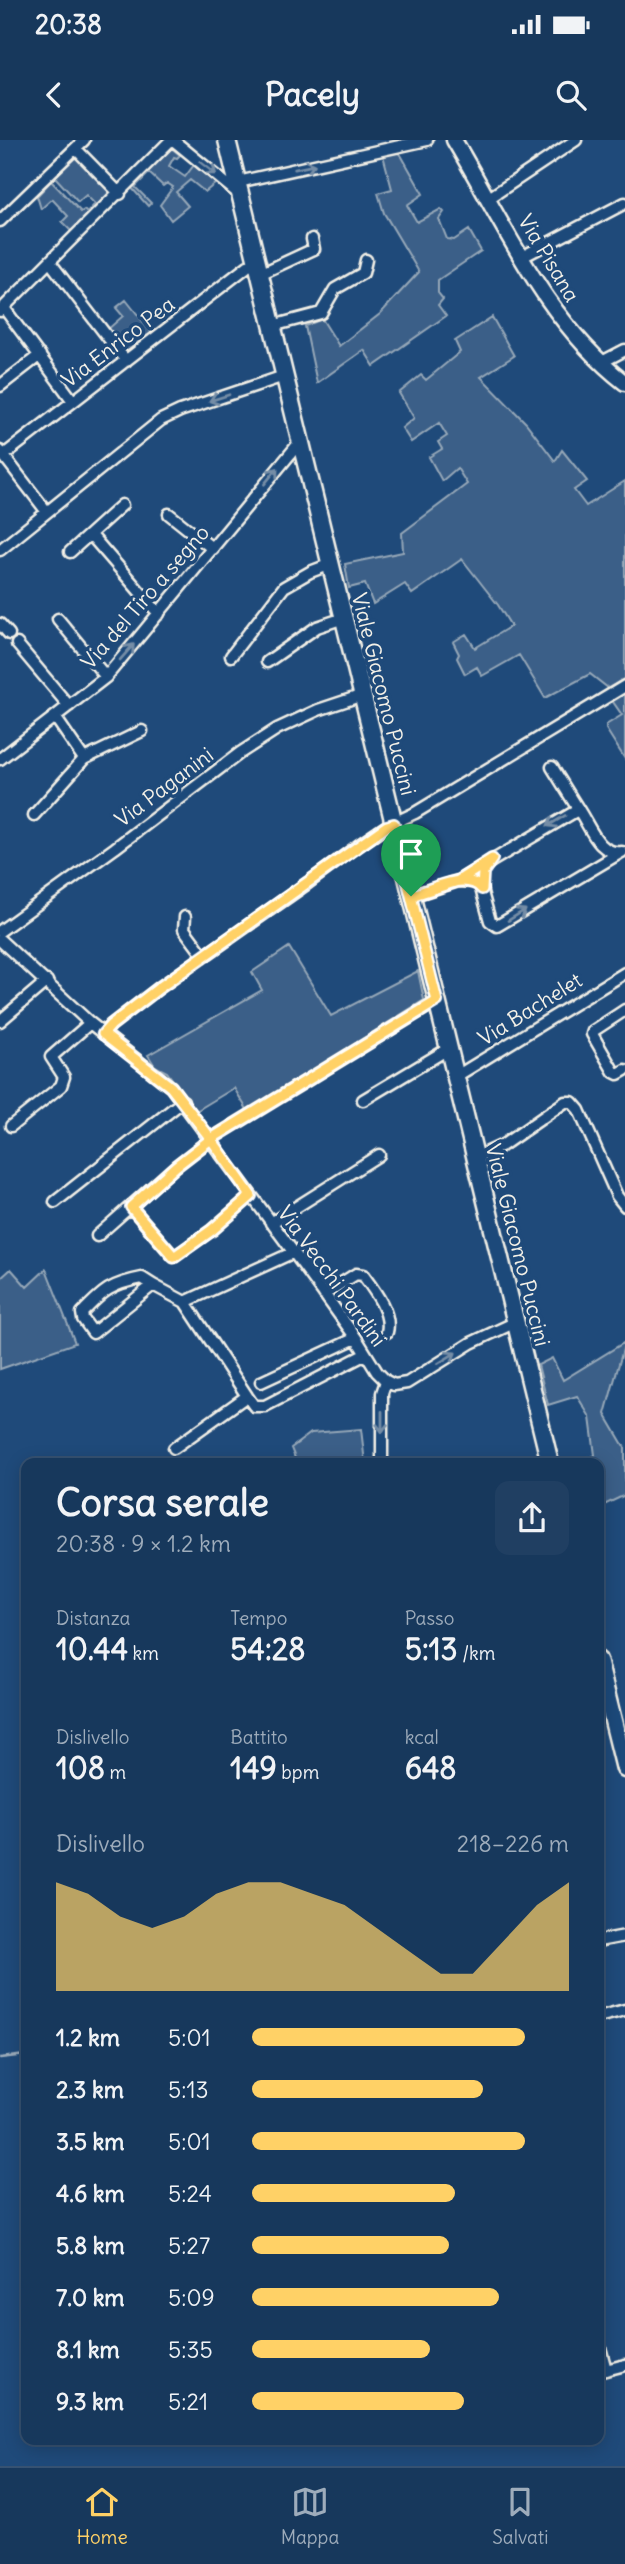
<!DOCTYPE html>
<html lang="it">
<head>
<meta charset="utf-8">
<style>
	body { margin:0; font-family:Delius,sans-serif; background:#203f62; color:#f1f3f6; height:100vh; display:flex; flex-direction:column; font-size:26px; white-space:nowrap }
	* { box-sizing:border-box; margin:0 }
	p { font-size:23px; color:#9eacbb }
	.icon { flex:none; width:38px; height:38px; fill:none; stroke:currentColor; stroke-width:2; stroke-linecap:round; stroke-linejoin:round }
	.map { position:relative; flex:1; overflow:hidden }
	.sheet { position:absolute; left:21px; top:1318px; width:583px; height:987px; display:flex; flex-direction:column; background:#17385c; border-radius:14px; box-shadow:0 4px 18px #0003,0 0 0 2px #365272 }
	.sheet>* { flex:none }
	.pin { position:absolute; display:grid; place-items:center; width:60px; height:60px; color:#fff; margin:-72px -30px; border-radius:50% 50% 50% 0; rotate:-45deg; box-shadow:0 0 7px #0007 }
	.pin .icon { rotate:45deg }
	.round { display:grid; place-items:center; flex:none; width:74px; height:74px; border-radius:14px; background:#203f62 }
	.overview { display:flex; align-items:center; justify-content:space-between; height:119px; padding:0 35px }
	h1 { font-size:38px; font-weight:800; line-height:52px }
	.metrics { display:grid; grid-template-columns:repeat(3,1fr); gap:10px; height:119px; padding:7px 35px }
	.metrics div { display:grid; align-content:center }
	.metrics b { font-size:30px; font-weight:800 }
	.metrics small { font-size:19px; font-weight:400 }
	.metrics p { font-size:19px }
	.chart { height:196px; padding:14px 35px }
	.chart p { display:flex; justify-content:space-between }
	.chart svg { width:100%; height:126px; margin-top:7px; fill:#ffd166; opacity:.7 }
	ul { padding:0 35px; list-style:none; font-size:23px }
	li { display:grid; grid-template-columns:112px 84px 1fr; align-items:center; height:52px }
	li i { height:18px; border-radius:9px; background:#ffd166 }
	.status { display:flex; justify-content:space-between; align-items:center; height:49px; padding:0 35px; background:#17385c; direction:ltr }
	.status svg { height:19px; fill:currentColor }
	header { display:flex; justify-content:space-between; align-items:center; height:91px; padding:0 35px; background:#17385c; font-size:32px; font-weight:800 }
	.tab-bar { display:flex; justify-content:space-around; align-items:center; height:98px; border-top:2px solid #365272; background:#17385c; font-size:19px; color:#9eacbb }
	.tab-bar a { display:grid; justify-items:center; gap:4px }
	.tab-bar .active { color:#ffd166 }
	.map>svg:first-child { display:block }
	.green { fill:#3a5f88; stroke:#97a8b8; stroke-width:2 }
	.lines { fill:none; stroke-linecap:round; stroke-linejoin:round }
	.stream { stroke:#9cacbb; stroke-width:2.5 }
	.street-casing { stroke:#f4f1e8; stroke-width:15 }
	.secondary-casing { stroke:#f4f1e8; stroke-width:19 }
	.primary-casing { stroke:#f4f1e8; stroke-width:21 }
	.street { stroke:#1f4a7a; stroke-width:10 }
	.secondary { stroke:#1f4a7a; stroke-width:14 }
	.primary { stroke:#1f4a7a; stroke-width:16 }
	.oneway { stroke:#748da6 }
	.route-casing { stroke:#fff; stroke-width:14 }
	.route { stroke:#ffd166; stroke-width:9 }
	.labels { text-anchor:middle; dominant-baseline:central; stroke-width:7; stroke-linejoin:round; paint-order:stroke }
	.street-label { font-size:21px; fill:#f4f1e8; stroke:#1f4a7a }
</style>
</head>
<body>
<div class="status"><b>20:38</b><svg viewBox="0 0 49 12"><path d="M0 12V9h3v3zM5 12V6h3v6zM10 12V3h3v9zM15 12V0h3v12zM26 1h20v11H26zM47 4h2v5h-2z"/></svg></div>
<header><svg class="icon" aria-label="back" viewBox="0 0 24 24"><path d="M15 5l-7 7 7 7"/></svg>Pacely<svg class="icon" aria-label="search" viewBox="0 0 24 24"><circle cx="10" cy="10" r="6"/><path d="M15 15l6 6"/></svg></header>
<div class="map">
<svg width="625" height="2326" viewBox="0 0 625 2326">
	<rect width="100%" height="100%" fill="#1f4a7a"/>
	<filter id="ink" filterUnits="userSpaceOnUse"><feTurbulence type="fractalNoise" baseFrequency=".0143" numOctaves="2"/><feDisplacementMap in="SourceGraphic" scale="14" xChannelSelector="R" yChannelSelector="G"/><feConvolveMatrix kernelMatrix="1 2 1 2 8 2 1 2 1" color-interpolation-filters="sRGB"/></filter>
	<g filter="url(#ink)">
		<path class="green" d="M 170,7 L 180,15 L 177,18 L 174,17 L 169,26 L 185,37 L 194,25 L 216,43 L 205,52 L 190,40 L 176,52 L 188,66 L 171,80 L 160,65 L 173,47 L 167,43 L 163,46 L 149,33 L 135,47 L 151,63 L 148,66 L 130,46 Z
			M 396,12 L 401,15 L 423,54 L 407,65 L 417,82 L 441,69 L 444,72 L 439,79 L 447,99 L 454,100 L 469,90 L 481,111 L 438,140 L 438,153 L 443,159 L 438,165 L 446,176 L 374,226 L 364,210 L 317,243 L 305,186 L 322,179 L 339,206 L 380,174 L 419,132 L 384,73 L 378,53 L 392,49 L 383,15 Z
			M 76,15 L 113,53 L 73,93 L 62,82 L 68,76 L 52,59 L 41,69 L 37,56 L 51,41 L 81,72 L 84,70 L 87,73 L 95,64 L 86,55 L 78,62 L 55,37 Z
			M 126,160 L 153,194 L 128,214 L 107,190 L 123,176 L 116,168 Z
			M 492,177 L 514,216 L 481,237 L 526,283 L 555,321 L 562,310 L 587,341 L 574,350 L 586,366 L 625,341 L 625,538 L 608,548 L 590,534 L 545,558 L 519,515 L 482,536 L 477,527 L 465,534 L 457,518 L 459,514 L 453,502 L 466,494 L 475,508 L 511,486 L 498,465 L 462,419 L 412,454 L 405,444 L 373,464 L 365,444 L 349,448 L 345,424 L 403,412 L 402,393 L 467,344 L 457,328 L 442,341 L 429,317 L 442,309 L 438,302 L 447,296 L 439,283 L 411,302 L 402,288 L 414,278 L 399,253 L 421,235 L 426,240 L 460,212 L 455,201 Z
			M 625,550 L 625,619 L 606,589 L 606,585 L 622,575 L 611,559 Z
			M 289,807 L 331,876 L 418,831 L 424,860 L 248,971 L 234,948 L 196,971 L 167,932 L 155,926 L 148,915 L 262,850 L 252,832 Z
			M 11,1129 L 27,1147 L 46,1129 L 75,1203 L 0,1229 L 0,1139 Z
			M 625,1202 L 605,1274 L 625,1308 L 625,1355 L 602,1366 L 599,1359 L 598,1323 L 587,1323 L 586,1320 L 595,1315 L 590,1277 L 577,1256 L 548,1265 L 538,1225 L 552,1218 L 563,1240 Z
			M 361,1289 L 365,1323 L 297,1323 L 291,1308 L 311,1293 Z"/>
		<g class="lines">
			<path class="stream" d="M 0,1918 L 26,1915"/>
			<g class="street-casing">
				<path id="street" d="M 173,0 L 240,55
					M 76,9 L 120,54
					M 238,42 L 427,0
					M 489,58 L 576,0
					M 0,81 L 84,0
					M 522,117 L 625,63
					M 50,122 L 126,221
					M 260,134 L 314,109 L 312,99
					M 4,168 L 73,261
					M 0,171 L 171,0
					M 272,186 L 321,173 L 335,149 L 363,133 L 366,120
					M 600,223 L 625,210
					M 0,246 L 40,215
					M 0,311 L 47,372
					M 4,315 L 248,126 L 258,124
					M 169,374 L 213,409
					M 90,394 L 122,365
					M 0,410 L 161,280 L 180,271 L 284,236
					M 70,412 L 90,394 L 159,474
					M 58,479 L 106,537
					M 0,484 L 9,494
					M 17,504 L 69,566
					M 231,516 L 284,447 L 310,432 L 331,424
					M 267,522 L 317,487 L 344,478
					M 55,577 L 84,619
					M 0,619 L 106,537 L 300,302
					M 552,627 L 580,672
					M 34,675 L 84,619 L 142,591
					M 458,741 L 475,742 L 480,745 L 490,781 L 497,786 L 620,713
					M 411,756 L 458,741 L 576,671 L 580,672 C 591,689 599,715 622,712
					M 185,777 L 184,789 L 204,816
					M 0,791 L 115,708 L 240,613 L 277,589 L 318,570 L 363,555
					M 0,800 L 90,883 L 171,947 L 317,1144 L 356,1198 L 377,1232 L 386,1241 L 394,1245 L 407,1243 L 471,1203 L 516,1182
					M 625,870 L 593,891 L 592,894 L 614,932 L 618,934 L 625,930
					M 0,881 L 47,841
					M 103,894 L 111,885 L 159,848 L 308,743 L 359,705 L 387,686 L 415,673 L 625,546
					M 455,937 L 625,833
					M 363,960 L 448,909
					M 11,986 L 61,946 L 64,937 L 51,917 L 90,883
					M 475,1018 L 503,1005 L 565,962 L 572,962 L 579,970 L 617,1056 L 625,1066
					M 55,1062 L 183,961
					M 131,1067 L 174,1117 L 212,1090 L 251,1056
					M 271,1083 L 379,1015
					M 97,1096 L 176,1026 L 211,999 L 437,861
					M 153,1145 L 142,1138 C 111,1144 104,1150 82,1173 L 83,1179 L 93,1193 L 153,1145 L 185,1162 L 292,1113
					M 324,1154 L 356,1134 L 363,1135 C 374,1150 392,1173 387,1192
					M 261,1242 L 356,1198
					M 247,1256 L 254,1266 L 265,1266 L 366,1214
					M 174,1308 L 247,1256 L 185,1162
					M 382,1323 L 382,1253 L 386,1241
					M 598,1801 L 625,1796
					M 598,1877 L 625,1870
					M 598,2200 L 606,2230
					M 598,2232 L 625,2225"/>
			</g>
			<g class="secondary-casing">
				<path id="secondary" d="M 454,0 C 505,85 545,181 625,243"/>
			</g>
			<g class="primary-casing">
				<path id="primary" d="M 227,0 L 550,1323
					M 598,1520 L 625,1629"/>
			</g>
			<use href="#street" class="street"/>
			<use href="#secondary" class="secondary"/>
			<use href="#primary" class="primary"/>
		</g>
		<defs><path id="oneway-shaft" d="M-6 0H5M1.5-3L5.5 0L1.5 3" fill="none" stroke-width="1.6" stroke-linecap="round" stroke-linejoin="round" transform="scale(1.75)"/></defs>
		<g class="oneway">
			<use href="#oneway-shaft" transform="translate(305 27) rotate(-12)"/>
			<use href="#oneway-shaft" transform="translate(208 28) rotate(38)"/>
			<use href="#oneway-shaft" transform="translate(219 258) rotate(162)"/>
			<use href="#oneway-shaft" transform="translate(271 336) rotate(-51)"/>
			<use href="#oneway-shaft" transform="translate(127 512) rotate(-49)"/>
			<use href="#oneway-shaft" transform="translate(556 681) rotate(149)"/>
			<use href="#oneway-shaft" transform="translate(517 775) rotate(-32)"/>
			<use href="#oneway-shaft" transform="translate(447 1218) rotate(-32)"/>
			<use href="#oneway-shaft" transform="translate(382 1282) rotate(90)"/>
		</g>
	</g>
	<g class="lines" filter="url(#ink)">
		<g class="route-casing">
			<path id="route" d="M 411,756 L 437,861 L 211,999 L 251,1056 L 212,1090 L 174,1117 L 131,1067 L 176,1026 L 211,999 L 171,947 L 103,894 L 111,885 L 159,848 L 387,686 L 394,684 L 411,756 C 430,750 466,730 482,749 L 483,732 L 492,719 L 458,741 L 411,756"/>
		</g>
		<use href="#route" class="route"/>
	</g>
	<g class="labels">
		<g class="street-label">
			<text transform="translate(549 118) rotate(59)">Via Pisana</text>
			<text transform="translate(118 202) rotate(-37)">Via Enrico Pea</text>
			<text transform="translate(145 457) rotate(-49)">Via del Tiro a segno</text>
			<text transform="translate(384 554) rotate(76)">Viale Giacomo Puccini</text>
			<text transform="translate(164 647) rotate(-37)">Via Paganini</text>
			<text transform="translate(530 869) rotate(-32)">Via Bachelet</text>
			<text transform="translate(518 1105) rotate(76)">Viale Giacomo Puccini</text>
			<text transform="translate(332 1136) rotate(54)">Via Vecchi Pardini</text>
		</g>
	</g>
</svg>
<div class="pin" style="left:411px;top:756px;background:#1e9e55"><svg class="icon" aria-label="arrive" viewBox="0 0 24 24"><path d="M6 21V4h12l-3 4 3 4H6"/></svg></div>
<section class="sheet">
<div class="overview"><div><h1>Corsa serale</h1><p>20:38 · 9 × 1.2 km</p></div><a class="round"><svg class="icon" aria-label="share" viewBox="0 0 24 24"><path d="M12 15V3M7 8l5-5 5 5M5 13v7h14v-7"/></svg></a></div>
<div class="metrics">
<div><p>Distanza</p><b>10.44<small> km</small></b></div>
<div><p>Tempo</p><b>54:28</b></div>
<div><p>Passo</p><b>5:13<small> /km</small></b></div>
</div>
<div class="metrics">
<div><p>Dislivello</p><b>108<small> m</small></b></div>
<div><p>Battito</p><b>149<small> bpm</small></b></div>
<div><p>kcal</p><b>648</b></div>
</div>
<div class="chart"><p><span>Dislivello</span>218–226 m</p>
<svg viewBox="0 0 160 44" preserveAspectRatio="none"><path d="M0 44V6L10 10L20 18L30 22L40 18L50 10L60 6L70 6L80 10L90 14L100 22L110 30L120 38L130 38L140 26L150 14L160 6V44z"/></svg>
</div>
<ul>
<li><b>1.2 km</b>5:01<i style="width:86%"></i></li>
<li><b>2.3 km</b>5:13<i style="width:73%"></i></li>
<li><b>3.5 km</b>5:01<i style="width:86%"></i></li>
<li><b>4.6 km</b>5:24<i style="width:64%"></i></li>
<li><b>5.8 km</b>5:27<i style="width:62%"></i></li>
<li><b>7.0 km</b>5:09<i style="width:78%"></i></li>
<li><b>8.1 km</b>5:35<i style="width:56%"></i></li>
<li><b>9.3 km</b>5:21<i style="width:67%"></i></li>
</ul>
</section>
</div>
<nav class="tab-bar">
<a class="active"><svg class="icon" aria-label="home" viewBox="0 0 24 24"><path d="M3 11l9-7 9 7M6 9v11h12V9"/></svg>Home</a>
<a><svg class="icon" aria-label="map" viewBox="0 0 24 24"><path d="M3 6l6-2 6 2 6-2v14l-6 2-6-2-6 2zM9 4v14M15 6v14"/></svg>Mappa</a>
<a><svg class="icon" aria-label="saved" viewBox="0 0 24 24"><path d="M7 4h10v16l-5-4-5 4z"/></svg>Salvati</a>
</nav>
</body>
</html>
